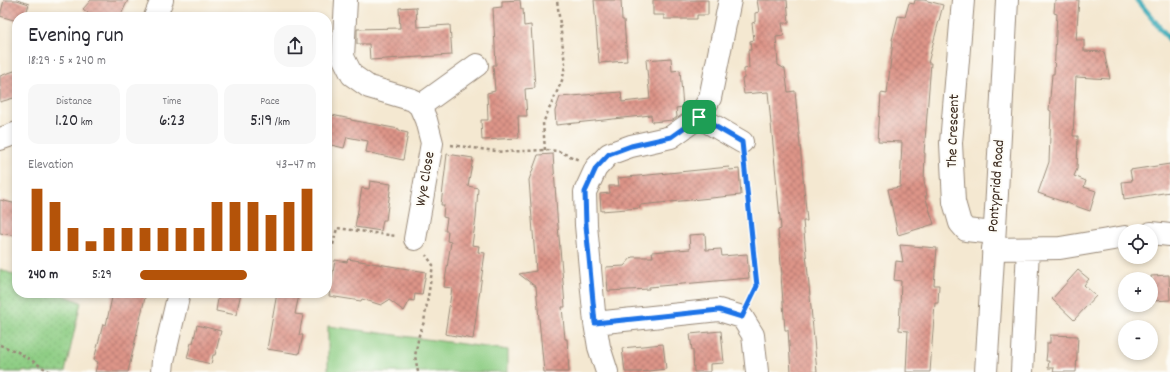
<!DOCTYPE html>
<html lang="en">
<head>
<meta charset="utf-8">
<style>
	body { margin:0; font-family:Dekko,sans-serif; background:#f7f7f7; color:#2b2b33; height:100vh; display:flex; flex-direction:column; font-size:15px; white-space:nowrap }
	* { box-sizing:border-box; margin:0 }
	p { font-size:13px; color:#7c7c81 }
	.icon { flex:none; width:22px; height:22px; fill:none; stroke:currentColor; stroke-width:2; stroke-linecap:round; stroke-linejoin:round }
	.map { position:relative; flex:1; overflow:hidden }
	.drawer { position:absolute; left:12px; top:12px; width:320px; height:286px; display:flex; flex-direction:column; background:#fff; border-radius:16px; box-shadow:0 2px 6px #0003 }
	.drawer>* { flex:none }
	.controls { position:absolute; left:1118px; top:224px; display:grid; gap:8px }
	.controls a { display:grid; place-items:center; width:40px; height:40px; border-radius:50%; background:#fff; box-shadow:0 2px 6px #0003; font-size:20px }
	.pin { position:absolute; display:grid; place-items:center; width:34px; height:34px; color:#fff; margin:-17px; border-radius:8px; box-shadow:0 2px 6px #0006 }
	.round { display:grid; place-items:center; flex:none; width:42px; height:42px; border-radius:16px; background:#f7f7f7 }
	.summary { display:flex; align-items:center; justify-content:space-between; height:68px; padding:0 16px }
	h1 { font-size:22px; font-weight:600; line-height:30px }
	.figures { display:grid; grid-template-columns:repeat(3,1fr); gap:6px; height:68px; padding:4px 16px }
	.figures div { display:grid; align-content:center; border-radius:10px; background:#f7f7f7; text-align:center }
	.figures b { font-size:17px; font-weight:600 }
	.figures small { font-size:11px; font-weight:400 }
	.figures p { font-size:11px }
	.chart { height:112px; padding:8px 16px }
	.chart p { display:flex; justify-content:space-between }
	.chart svg { width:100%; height:72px; margin-top:4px; stroke:#b45309; stroke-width:6 }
	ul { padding:0 16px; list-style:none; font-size:13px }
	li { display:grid; grid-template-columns:64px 48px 1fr; align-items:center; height:30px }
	li i { height:10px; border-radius:5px; background:#b45309 }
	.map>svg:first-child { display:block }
	.grass { fill:url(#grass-dots); stroke:#657c52 }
	.park { fill:#8fce85; stroke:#657c52 }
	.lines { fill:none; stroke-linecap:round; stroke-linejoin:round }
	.stream { stroke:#3aaab7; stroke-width:5.5 }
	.building { fill:url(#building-cross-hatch) }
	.minor-casing { stroke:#988978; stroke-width:24 }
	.major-casing { stroke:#988978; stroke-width:24 }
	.path { stroke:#988978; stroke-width:2.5; stroke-dasharray:3 3; stroke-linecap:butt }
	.minor { stroke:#fff; stroke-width:22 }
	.major { stroke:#fff; stroke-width:22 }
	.route-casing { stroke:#fff; stroke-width:8 }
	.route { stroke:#1a73e8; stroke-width:5 }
	.labels { text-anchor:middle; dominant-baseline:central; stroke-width:4; stroke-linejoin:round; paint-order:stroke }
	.street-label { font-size:15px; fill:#3b2a1e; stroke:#fdfcf7 }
</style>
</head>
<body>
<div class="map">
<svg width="1170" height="372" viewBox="0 0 1170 372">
	<defs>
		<pattern id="grass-dots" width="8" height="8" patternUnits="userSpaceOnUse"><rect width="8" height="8" fill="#8fce85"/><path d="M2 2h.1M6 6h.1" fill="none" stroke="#7cb172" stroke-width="1.8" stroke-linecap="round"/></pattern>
		<pattern id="building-cross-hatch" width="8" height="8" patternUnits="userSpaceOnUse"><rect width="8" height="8" fill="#dd9488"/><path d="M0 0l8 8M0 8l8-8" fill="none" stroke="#b4796f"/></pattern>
	</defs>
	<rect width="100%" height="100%" fill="#fdfcf7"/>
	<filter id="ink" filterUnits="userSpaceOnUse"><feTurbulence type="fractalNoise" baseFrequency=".025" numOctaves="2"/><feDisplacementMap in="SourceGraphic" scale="8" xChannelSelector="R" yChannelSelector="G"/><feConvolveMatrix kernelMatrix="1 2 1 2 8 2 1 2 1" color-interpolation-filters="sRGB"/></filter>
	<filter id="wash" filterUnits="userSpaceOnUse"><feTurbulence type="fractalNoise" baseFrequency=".012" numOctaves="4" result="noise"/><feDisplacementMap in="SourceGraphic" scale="16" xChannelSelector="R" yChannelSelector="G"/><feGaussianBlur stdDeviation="0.9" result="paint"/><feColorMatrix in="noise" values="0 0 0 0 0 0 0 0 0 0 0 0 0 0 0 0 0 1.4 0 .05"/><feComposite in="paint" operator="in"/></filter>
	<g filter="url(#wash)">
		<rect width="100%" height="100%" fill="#f4e8d1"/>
		<path class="grass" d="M 0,269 L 17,276 L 17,293 L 58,293 L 81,302 L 65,372 L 27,372 L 23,370 L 22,372 L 0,372 Z"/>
		<path class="park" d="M 328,326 L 508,350 L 508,372 L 328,372 Z"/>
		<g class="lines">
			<path class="stream" d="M 1137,0 L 1170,40"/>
		</g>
		<g id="blocks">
			<path class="building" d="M 4,0 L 17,0 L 29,4 L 25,17 L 17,17 L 17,21 L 0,16 Z
				M 91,0 L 128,0 L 120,17 L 93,17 L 83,9 Z
				M 520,0 L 521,9 L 523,9 L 524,26 L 531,25 L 535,88 L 525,89 L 527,116 L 518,116 L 519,138 L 482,140 L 481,120 L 488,120 L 487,93 L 495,91 L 493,65 L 496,65 L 493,8 L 502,7 L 502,1 Z
				M 594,0 L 621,0 L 622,20 L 624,20 L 627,61 L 599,63 Z
				M 653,0 L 708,0 L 708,15 L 697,15 L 697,19 L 664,19 L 664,15 L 653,15 Z
				M 757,0 L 787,0 L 789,23 L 782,23 L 784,36 L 776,37 L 778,65 L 785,69 L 788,92 L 795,91 L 807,221 L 803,221 L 817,372 L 791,372 L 788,330 L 785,330 L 781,275 L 782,275 L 778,230 L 781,229 L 768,92 L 744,94 L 742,79 L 744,78 L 744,69 L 749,68 L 748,50 L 751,50 L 750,41 L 754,40 L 752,23 L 755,22 L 755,13 L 759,12 Z
				M 915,0 L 924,0 L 943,5 L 928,63 L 931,63 L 924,153 L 925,153 L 924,181 L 927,196 L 925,196 L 934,224 L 898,235 L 888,189 L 900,187 L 902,142 L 878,141 L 881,93 L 887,94 L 893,40 L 892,40 L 898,16 L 905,17 L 909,3 L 914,4 Z
				M 1055,0 L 1079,0 L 1076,40 L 1084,40 L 1084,51 L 1104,52 L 1110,79 L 1076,77 L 1073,136 L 1078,136 L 1077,169 L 1074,176 L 1086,181 L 1084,187 L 1096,191 L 1090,211 L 1038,193 L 1049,162 L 1051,111 L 1049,110 L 1052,74 L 1054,74 L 1057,14 L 1054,13 Z
				M 416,7 L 417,27 L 450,25 L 452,55 L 370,60 L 369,44 L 357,44 L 357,29 L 400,28 L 399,8 Z
				M 671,58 L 672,71 L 680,70 L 683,107 L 676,108 L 677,117 L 673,120 L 652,122 L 651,115 L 556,125 L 555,111 L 560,97 L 621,92 L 622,102 L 650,99 L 646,60 Z
				M 17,70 L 17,97 L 0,102 L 0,76 Z
				M 327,114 L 351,119 L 351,120 L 399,129 L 399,131 L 408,133 L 403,160 L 366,152 L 368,141 L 347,137 L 344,148 L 327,144 Z
				M 447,154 L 473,158 L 468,186 L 478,188 L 476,218 L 472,245 L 479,246 L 478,252 L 485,253 L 473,339 L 445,334 L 452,288 L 444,287 L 451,242 L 447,241 L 448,231 L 445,231 L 447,218 L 443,217 L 444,205 L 441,205 Z
				M 553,154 L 557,215 L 564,293 L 565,307 L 562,307 L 565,339 L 567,339 L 569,372 L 544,372 L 536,287 L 519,274 L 536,271 L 529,180 L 538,155 Z
				M 1170,164 L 1170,192 L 1124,199 L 1122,182 L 1132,181 L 1130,170 Z
				M 729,167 L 730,170 L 739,169 L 741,195 L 640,205 L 640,208 L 601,211 L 600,194 L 610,193 L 609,186 L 619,186 L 618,178 Z
				M 370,181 L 391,184 L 386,220 L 383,220 L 381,231 L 355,227 L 362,188 L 369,189 Z
				M 0,200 L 17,204 L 17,236 L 0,233 Z
				M 705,234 L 706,250 L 721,249 L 722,256 L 747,254 L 749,278 L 649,287 L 649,289 L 608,291 L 606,267 L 624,266 L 632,257 L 653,257 L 652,252 L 690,249 L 689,235 Z
				M 900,245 L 937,248 L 934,285 L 939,285 L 938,303 L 935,303 L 930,372 L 906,372 L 908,331 L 899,330 L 901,281 L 894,280 L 896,261 L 903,262 Z
				M 348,259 L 426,272 L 422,295 L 415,294 L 414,301 L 410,300 L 404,311 L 389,300 L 381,305 L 362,299 L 361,301 L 329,296 L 335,260 L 347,262 Z
				M 1078,270 L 1089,279 L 1084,285 L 1096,296 L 1074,320 L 1052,299 Z
				M 1169,275 L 1170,300 L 1151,301 L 1151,276 Z
				M 113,293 L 146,293 L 128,372 L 95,372 L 98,362 L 94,360 L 103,324 L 106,325 Z
				M 219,293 L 241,293 L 236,315 L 216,311 Z
				M 277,293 L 291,293 L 299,295 L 295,314 L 303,315 L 299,335 L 303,335 L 299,354 L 267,349 Z
				M 197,325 L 221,331 L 215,355 L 213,355 L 211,364 L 187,358 L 191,343 L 193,343 Z
				M 721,331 L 724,363 L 710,364 L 710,372 L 694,372 L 693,350 L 692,350 L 690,334 Z
				M 1050,335 L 1078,336 L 1076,372 L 1053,372 L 1054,368 L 1048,368 L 1049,361 L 1046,361 L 1047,351 L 1047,343 L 1050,343 Z
				M 663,344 L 666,369 L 640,372 L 625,372 L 622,348 Z"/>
		</g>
	</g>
	<g filter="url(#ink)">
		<use href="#blocks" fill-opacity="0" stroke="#988978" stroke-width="1"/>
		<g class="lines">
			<g class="minor-casing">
				<path id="minor" d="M 346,0 L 343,57 L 352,75 L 369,87 L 413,100 L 420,106 L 426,120 L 432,143 L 415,239
					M 963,0 L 951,143 L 954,202 L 960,223 L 966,230 L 994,233
					M 155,17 L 162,0
					M 420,106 L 477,65
					M 699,117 L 742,142
					M 0,139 L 17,133
					M 1151,233 L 1170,235
					M 993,249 L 1060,248 L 1125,237
					M 595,323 L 719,310 L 742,317 L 753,335 L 757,372
					M 162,372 L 163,361 L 179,293
					M 607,372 L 599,347 L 595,323 L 586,225 L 585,192 L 596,168 L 609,154 L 631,146 L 671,137 L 699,117 L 710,98 L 730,0
					M 1022,372 L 1028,249"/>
			</g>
			<g class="major-casing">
				<path id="major" d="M 986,372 L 997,193 L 1007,0"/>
			</g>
			<path class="path" d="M 451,145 L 503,152 L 545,150 L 558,151 L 579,160
				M 545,150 L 543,123 L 563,78 L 565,64 L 557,0
				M 744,162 L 757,286 L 750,300
				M 327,255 L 333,245 L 337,228 L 396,236
				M 0,345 L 18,352 L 50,372
				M 418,372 L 415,356 L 419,335 L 424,322 L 433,265 L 426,255"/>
			<use href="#minor" class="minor"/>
			<use href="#major" class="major"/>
		</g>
	</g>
	<g class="lines" filter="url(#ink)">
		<g class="route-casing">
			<path id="route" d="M 699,117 L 742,142 L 757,286 L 742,317 L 719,310 L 595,323 L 586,225 L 585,192 L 596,168 L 609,154 L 631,146 L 671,137 Z"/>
		</g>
		<use href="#route" class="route"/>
	</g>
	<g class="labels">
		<g class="street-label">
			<text transform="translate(954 131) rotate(-88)">The Crescent</text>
			<text transform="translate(426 179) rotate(-80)">Wye Close</text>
			<text transform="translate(997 186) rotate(-86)">Pontypridd Road</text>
		</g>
	</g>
</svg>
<div class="controls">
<a><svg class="icon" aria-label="locate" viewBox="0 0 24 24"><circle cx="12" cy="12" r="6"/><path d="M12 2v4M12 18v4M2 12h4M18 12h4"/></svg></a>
<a>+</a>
<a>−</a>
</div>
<div class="pin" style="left:699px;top:117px;background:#1e9e55"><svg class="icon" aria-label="arrive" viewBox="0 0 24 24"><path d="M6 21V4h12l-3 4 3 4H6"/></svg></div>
<section class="drawer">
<div class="summary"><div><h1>Evening run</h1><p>18:29 · 5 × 240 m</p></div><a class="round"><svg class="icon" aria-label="share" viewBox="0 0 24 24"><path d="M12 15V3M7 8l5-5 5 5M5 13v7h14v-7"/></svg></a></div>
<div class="figures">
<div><p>Distance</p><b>1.20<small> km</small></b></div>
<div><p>Time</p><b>6:23</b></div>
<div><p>Pace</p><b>5:19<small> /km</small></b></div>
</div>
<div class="chart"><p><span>Elevation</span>43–47 m</p>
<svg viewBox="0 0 160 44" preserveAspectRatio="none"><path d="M5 44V6M15 44V14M25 44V30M35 44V38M45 44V30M55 44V30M65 44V30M75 44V30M85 44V30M95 44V30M105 44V14M115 44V14M125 44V14M135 44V22M145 44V14M155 44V6"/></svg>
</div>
<ul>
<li><b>240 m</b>5:29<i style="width:61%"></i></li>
</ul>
</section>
</div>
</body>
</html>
